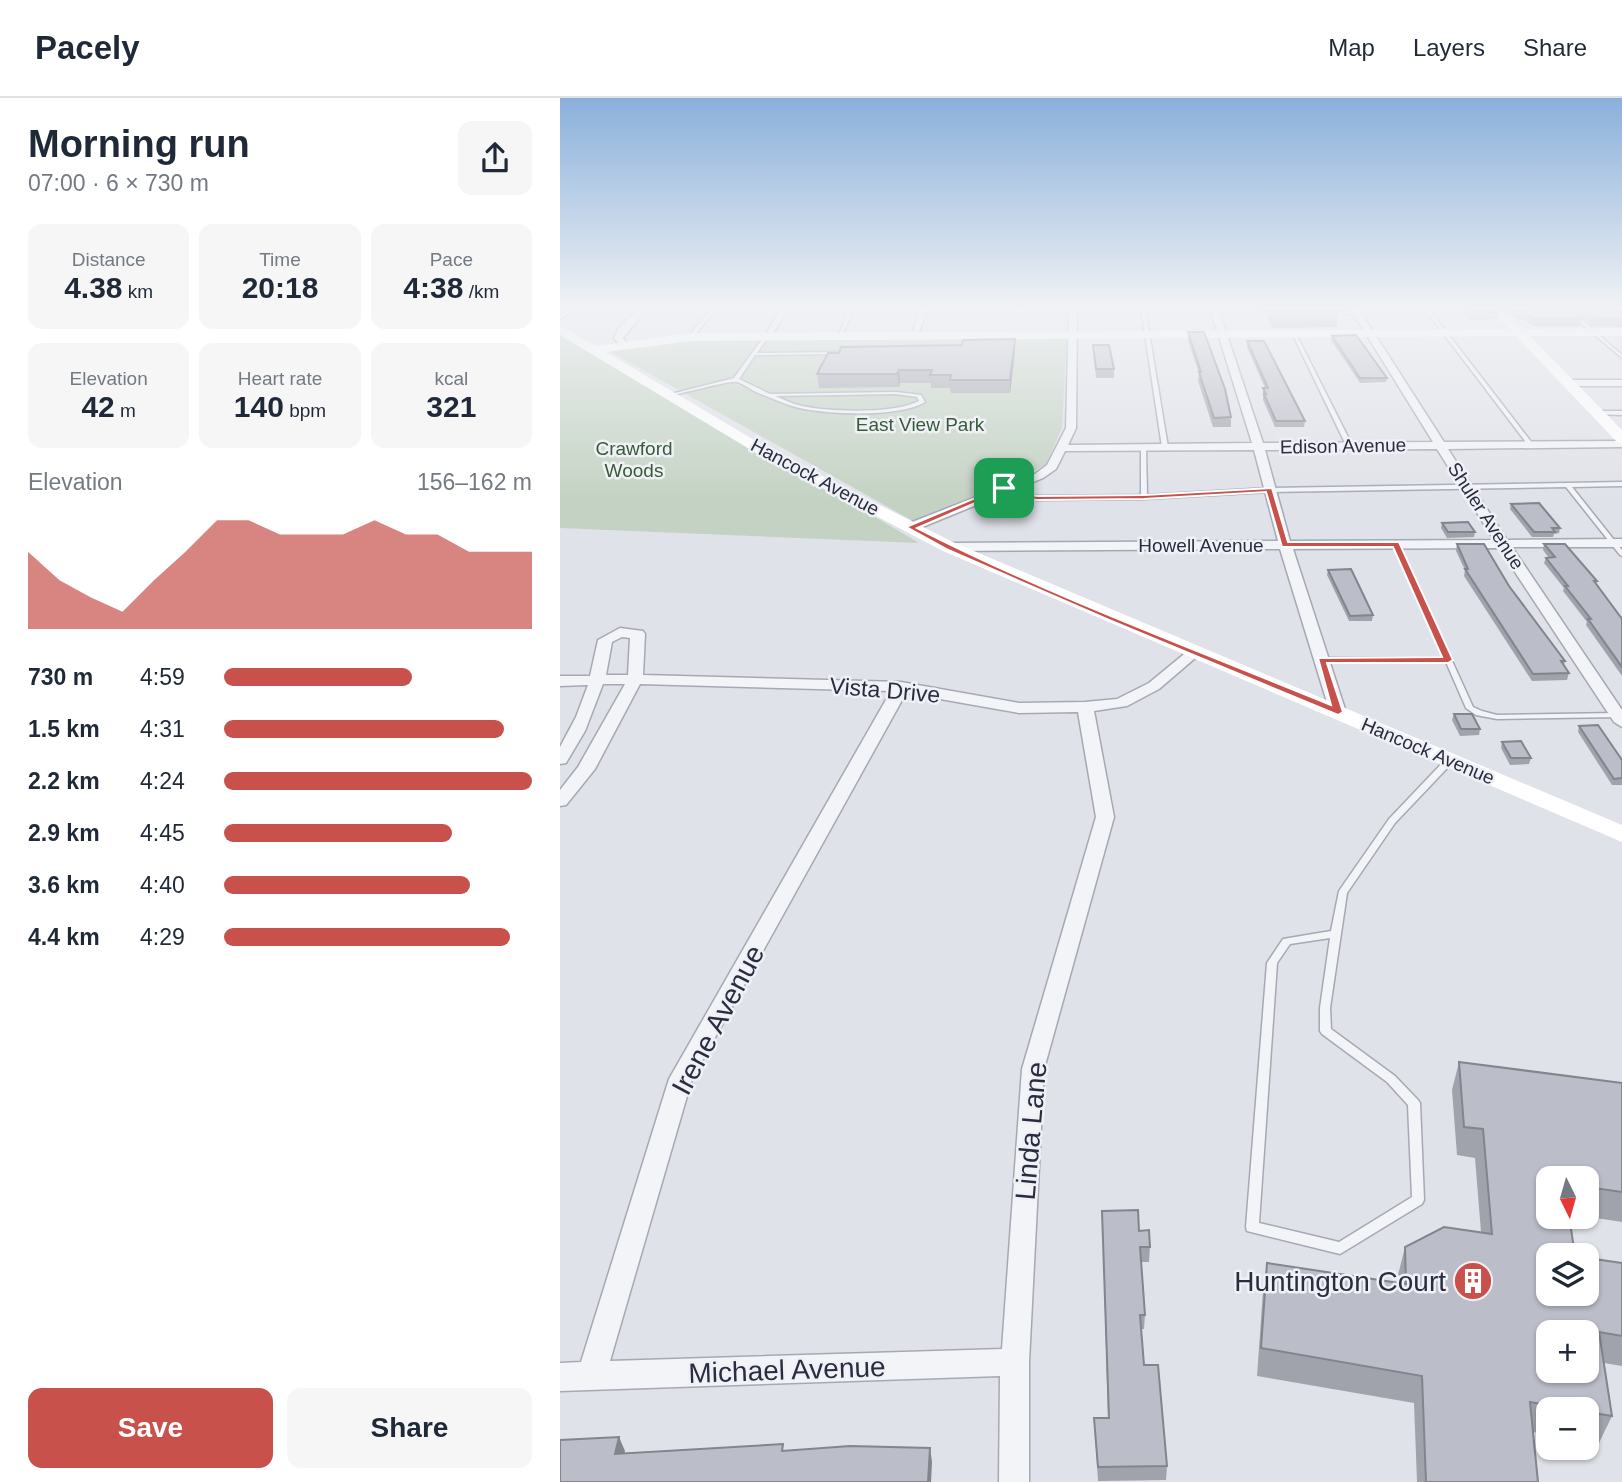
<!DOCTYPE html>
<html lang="en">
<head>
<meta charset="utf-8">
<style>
	body { margin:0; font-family:Helvetica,sans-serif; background:#f6f6f7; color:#1f2937; height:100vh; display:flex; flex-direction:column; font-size:26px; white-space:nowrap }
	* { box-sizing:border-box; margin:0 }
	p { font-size:23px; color:#747a83 }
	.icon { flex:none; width:38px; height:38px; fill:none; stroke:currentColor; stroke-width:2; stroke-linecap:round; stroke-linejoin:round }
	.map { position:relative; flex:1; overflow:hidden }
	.drawer { display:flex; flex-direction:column; background:#fff; width:560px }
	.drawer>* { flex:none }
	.needle { width:46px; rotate:175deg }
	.tools { position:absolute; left:976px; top:1068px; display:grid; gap:14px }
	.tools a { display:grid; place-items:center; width:63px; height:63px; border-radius:14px; background:#fff; box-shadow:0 2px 5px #0004; font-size:35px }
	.pin { position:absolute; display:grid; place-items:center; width:60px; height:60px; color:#fff; margin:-30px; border-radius:14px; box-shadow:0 4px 10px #0006 }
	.round { display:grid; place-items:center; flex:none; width:74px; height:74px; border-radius:14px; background:#f6f6f7 }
	.summary { display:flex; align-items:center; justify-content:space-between; height:119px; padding:0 28px }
	h1 { font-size:38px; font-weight:600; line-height:52px }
	.figures { display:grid; grid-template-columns:repeat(3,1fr); gap:10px; height:119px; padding:7px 28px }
	.figures div { display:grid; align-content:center; border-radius:14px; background:#f6f6f7; text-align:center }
	.figures b { font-size:30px; font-weight:600 }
	.figures small { font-size:19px; font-weight:400 }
	.figures p { font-size:19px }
	.chart { height:196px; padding:14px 28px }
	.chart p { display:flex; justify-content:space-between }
	.chart svg { width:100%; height:126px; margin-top:7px; fill:#c8514b; opacity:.7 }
	.button { display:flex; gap:14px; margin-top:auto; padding:14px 28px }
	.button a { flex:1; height:80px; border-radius:14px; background:#c8514b; color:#fff; font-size:28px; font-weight:600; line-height:80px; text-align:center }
	.button a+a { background:#f6f6f7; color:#1f2937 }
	ul { padding:0 28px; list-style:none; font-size:23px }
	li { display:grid; grid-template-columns:112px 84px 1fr; align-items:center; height:52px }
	li i { height:18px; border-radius:9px; background:#c8514b }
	header { display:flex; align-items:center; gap:42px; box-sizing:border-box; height:98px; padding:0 35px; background:#fff; border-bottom:2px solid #e0e1e3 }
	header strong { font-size:33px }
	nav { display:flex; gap:38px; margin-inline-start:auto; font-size:24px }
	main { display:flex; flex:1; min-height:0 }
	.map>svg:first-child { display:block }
	.green { fill:#c3d2c2 }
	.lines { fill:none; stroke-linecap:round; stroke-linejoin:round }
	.lane-casing { stroke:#a6a8b3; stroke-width:3 }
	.street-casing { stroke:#a6a8b3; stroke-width:3 }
	.lane { fill:#f3f4f7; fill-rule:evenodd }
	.street { fill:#f3f4f7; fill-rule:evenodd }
	.secondary { fill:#fff; fill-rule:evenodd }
	.wall { fill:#a1a3ac }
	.shaded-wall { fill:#83848c }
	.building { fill:#bbbdc8; stroke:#83848c; stroke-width:2; fill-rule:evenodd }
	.route { fill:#c8514b; stroke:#fff; stroke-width:2; fill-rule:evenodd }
	.labels { text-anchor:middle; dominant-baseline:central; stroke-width:5; stroke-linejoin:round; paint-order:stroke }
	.far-park-label { font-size:19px; fill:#375b38; stroke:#f0f1f6 }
	.far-street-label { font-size:19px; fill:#2a2d40; stroke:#f0f1f6 }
	.street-label { font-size:23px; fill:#2a2d40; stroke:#f0f1f6 }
	.near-street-label { font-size:28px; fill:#2a2d40; stroke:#f0f1f6 }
	.near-poi-label { font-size:28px; fill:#2a2d40; stroke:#f0f1f6; text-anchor:end }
</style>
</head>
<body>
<header>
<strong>Pacely</strong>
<nav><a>Map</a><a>Layers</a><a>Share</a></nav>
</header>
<main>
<section class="drawer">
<div class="summary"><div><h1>Morning run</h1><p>07:00 · 6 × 730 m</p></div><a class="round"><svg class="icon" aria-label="share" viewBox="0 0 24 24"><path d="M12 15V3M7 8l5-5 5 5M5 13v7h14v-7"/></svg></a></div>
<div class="figures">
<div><p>Distance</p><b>4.38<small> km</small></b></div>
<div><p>Time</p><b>20:18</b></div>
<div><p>Pace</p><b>4:38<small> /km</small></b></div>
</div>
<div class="figures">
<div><p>Elevation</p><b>42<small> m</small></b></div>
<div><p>Heart rate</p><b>140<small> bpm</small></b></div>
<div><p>kcal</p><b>321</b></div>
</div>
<div class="chart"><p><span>Elevation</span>156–162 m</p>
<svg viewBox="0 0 160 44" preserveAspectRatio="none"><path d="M0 44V17L10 27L20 33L30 38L40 27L50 17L60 6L70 6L80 11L90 11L100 11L110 6L120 11L130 11L140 17L150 17L160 17V44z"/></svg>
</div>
<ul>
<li><b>730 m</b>4:59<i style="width:61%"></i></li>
<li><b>1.5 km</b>4:31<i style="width:91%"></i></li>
<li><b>2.2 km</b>4:24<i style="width:100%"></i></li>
<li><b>2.9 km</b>4:45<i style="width:74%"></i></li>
<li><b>3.6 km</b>4:40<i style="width:80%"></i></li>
<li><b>4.4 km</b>4:29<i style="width:93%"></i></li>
</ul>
<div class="button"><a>Save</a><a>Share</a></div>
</section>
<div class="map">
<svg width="1062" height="1384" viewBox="0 0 1062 1384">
	<rect width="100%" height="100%" fill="#e0e2e9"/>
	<path class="green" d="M 0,232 L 359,445 L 0,430 Z
		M 507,239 L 502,330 L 486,366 L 467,377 L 353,423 L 49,253 L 131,241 Z"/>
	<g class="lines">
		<g class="lane-casing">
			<path id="lane" d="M 12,210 L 17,210 L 0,221 L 0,218 Z
				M 152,210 L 156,210 L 133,240 L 129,240 L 129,238 Z
				M 290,210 L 294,210 L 282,237 L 278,238 Z
				M 581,210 L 585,210 L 608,349 L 605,351 L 602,349 Z
				M 684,210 L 702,210 L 717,213 L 715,214 Z
				M 864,210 L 868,210 L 972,345 L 972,347 L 968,347 Z
				M 1003,210 L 1008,210 L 1062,257 L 1062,260 Z
				M 767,213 L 797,214 L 799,215 L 797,216 L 766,215 Z
				M 732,235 L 736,236 L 792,347 L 791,348 L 786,347 Z
				M 205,237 L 209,238 L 197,255 L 279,254 L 281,255 L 279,256 L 195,257 L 179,281 L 210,296 L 336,294 L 361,297 L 365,304 C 340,320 260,317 232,308 C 220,304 208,299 196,294 C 190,291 184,286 177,284 C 171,282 120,296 109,298 L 107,297 L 174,280 ZM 336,296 L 357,299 L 359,303 C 333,316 271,314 242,308 C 233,306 224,302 216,298 Z
				M 1036,313 L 1062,313 L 1062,317 L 1034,316 L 1033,315 Z
				M 581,348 L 586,349 L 587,397 L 709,390 L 1062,384 L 1062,388 L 1012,389 L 1062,452 L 1062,458 L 1060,457 L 1006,389 L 709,394 L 584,401 L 478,402 L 454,399 L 441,390 L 446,389 L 458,396 L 478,398 L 581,397 Z
				M 836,444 L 839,446 L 913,609 L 922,613 L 937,617 L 1057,615 L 1061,617 L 1060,619 L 937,621 L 916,617 L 906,610 L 886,564 L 758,564 L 757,562 L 758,560 L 884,560 L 833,446 Z
				M 890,659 L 894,662 L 893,664 L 835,725 L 787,795 L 770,910 L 771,931 L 835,978 L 858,1002 L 860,1005 L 864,1102 L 862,1106 L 780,1156 L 687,1133 L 686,1129 L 707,865 L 723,841 L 771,833 L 779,793 L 829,721 L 887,660 ZM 770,840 L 760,910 L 760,933 L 762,936 L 827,984 L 848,1007 L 852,1099 L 779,1144 L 699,1125 L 717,865 L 730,846 Z"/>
		</g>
		<g class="street-casing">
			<path id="street" d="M 79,210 L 88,210 L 63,240 L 68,247 L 61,249 L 54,240 L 58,231 Z
				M 221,210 L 229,210 L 210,240 L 204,240 Z
				M 360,210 L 368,210 L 358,237 L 351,239 Z
				M 509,210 L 517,210 L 516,330 L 508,347 L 692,345 L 650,210 L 658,210 L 703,345 L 873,344 L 790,210 L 798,210 L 884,344 L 1062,343 L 1062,349 L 888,351 L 947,442 L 1062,441 L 1062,449 L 952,449 L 1062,612 L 1062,629 L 1054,624 L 939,450 L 733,451 L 786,614 L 778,619 L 770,614 L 720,451 L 389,453 L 383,449 L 389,445 L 718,443 L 694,352 L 505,353 L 496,371 L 483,380 L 355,432 L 347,432 L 347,426 L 475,376 L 487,367 L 506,330 ZM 877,351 L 934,442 L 730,443 L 705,352 Z
				M 1062,282 L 1062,288 L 1008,288 L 1003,285 L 1008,282 Z
				M 60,530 L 83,533 L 85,536 L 83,577 L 341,584 L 459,605 L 525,604 L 557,601 L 589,585 L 629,552 L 639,552 L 641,555 L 599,591 L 567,608 L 534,613 L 554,719 L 484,971 L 469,1264 L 469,1384 L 439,1384 L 440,1278 L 0,1293 L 0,1265 L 21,1264 L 109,981 L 331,593 L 80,586 L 35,671 L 6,707 L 0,708 L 0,692 L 18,669 L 65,586 L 43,586 L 25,633 L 6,665 L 0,666 L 0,649 L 16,619 L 28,587 L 0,588 L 0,578 L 30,578 L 38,542 ZM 62,539 L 70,540 L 68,577 L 46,577 L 52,544 ZM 346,595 L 459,615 L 518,614 L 536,719 L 462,971 L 442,1251 L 50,1263 L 132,981 Z"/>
		</g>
		<use href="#lane" class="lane"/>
		<use href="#street" class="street"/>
		<path class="secondary" d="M 930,210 L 943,210 L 963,231 L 1062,230 L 1062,238 L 970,238 L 1062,332 L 1062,346 L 1057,344 L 956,238 L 131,243 L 46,254 L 211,352 L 395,445 L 1062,727 L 1062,744 L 383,453 L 201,358 L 0,237 L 0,228 L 36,248 L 131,235 L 949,231 Z"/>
	</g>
	<path class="wall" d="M 706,210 L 777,210 L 778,213 L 777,229 L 712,230 L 706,214 Z
		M 900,210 L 936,210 L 938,214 L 937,221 L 911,222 Z
		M 946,210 L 1010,210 L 1022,220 L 1020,228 L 972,228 L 964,221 L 957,221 Z
		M 1012,210 L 1054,210 L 1062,216 L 1062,229 L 1032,228 Z
		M 628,234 L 671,319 L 671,329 L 653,329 L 638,283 L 639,275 L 628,243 Z
		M 772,238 L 827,280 L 826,284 L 800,285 L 771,242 Z
		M 687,243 L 745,323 L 744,329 L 715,329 L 703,302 L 703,290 L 705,290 L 687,249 Z
		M 533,247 L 554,271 L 554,280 L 536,280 Z
		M 455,254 L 450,295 L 391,295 L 390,290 L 371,290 L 371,285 L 340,285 L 339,289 L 259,290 L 257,276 Z
		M 951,406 L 1000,430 L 999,435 L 994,436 L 993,439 L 972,439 L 950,411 Z
		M 882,425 L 915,434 L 914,439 L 887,440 L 881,430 Z
		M 897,446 L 949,488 L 1005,563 L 1004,567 L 1009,575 L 1007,582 L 972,583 L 904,478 L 905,472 L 896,453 Z
		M 984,446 L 1037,483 L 1036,487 L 1062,521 L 1062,578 L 1026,527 L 1027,524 L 1003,493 L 1004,490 L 984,465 L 986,460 L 989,460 L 983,452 Z
		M 768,472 L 813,517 L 812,523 L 789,523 L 767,477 Z
		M 894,616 L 920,631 L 919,637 L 900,638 L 892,622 Z
		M 1019,628 L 1062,662 L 1062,687 L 1052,687 L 1018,634 Z
		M 942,644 L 971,660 L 969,666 L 950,667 L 941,650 Z
		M 899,964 L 1062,985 L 1062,1124 L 1023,1118 L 1027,1118 L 1027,1080 L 989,1080 L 989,1157 L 1062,1165 L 1062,1268 L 1044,1265 L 1052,1318 L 1039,1345 L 1027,1343 L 1027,1311 L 989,1311 L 989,1337 L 973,1334 L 978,1384 L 857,1384 L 854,1305 L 697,1278 L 703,1193 L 707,1165 L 838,1185 L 838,1177 L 845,1149 L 921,1134 L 915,1060 L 897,1057 L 892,992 Z
		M 542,1113 L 579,1133 L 590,1149 L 589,1164 L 581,1164 L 585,1217 L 584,1231 L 581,1231 L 584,1267 L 607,1368 L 606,1382 L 538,1383 L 534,1320 L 548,1320 Z"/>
	<path class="shaded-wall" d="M 455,241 L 455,254 L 450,295 L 450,282 Z
		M 339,272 L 340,285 L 339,289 L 337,276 Z
		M 59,1339 L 65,1353 L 61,1370 L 55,1356 Z
		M 370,1350 L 372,1364 L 371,1384 L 368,1384 Z"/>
	<path class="building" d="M 712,210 L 777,210 L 778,213 L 713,214 Z
		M 909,210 L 936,210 L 938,214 L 912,214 Z
		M 955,210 L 1010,210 L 1022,220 L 973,221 L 965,213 L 959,213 Z
		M 1022,210 L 1054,210 L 1062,216 L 1062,221 L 1034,220 Z
		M 628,234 L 644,234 L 665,291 L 671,319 L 654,320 L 639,274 L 641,274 Z
		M 796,237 L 827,280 L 800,280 L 772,238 Z
		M 455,241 L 450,282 L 390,282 L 391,277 L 370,277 L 372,272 L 339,272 L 337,276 L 257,276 L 268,255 L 279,255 L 281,249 L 402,247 L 403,242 Z
		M 687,243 L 704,243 L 745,323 L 716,323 L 704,296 L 706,296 L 703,290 L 708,290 Z
		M 533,247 L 549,247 L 554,271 L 536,271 Z
		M 979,405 L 1000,430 L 992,430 L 995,434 L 974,434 L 951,406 Z
		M 908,424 L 915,434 L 888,434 L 882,425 Z
		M 897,446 L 924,446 L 949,488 L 1005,563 L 1001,563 L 1009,575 L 973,576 L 905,471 L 908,471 Z
		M 984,446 L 1005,446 L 1037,483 L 1034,483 L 1062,521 L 1062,569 L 1028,521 L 1031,521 L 1005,488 L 1008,488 L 986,460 L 995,459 Z
		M 791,471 L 813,517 L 790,518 L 768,472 Z
		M 894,616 L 912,616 L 920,631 L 901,631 Z
		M 1038,627 L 1062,662 L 1062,680 L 1054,681 L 1019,628 Z
		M 961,643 L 971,660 L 951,660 L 942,644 Z
		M 899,964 L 1062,985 L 1062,1094 L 1027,1089 L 1027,1080 L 989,1080 L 989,1118 L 1009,1118 L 1015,1157 L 989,1157 L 989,1195 L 1027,1195 L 1027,1160 L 1062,1165 L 1062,1238 L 1039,1234 L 1052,1318 L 1027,1314 L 1027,1311 L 1010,1311 L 970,1304 L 978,1384 L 866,1384 L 862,1278 L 701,1250 L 707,1165 L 846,1186 L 845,1149 L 884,1129 L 932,1136 L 923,1031 L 904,1029 ZM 989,1234 L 1027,1234 L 1027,1272 L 989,1272 Z
		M 578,1112 L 579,1133 L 589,1132 L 590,1149 L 580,1149 L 585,1217 L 580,1217 L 584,1267 L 598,1267 L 607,1368 L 538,1369 L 534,1320 L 549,1320 L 542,1113 Z
		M 59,1339 L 55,1356 L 223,1346 L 222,1353 L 290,1348 L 370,1350 L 368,1384 L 0,1384 L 0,1342 Z"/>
	<linearGradient id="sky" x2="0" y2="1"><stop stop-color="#8ab0db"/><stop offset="0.52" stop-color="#f1f2f5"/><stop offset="1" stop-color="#f1f2f5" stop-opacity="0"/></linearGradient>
	<rect width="1062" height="404" fill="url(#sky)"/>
	<path class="route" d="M 444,388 L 458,396 L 478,398 L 584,397 L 712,390 L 728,444 L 839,444 L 893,562 L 888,565 L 767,565 L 783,614 L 778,617 L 549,522 L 386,451 L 346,429 ZM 443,393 L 453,400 L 478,402 L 584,401 L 706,394 L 722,449 L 833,449 L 882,559 L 758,560 L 771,607 C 634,551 488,497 357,430 Z"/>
	<defs>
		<g id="building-disc" transform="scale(2.0125)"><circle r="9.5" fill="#c8514b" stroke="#f0f1f6"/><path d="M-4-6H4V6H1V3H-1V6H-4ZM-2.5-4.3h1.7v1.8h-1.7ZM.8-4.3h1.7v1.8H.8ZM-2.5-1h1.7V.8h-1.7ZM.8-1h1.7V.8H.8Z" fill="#fff"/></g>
	</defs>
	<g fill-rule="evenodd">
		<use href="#building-disc" x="913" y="1183"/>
	</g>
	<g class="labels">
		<g class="far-park-label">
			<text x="360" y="326">East View Park</text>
			<text x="74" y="350">Crawford<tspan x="74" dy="22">Woods</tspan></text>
		</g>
		<g class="far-street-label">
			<text transform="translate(783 348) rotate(-1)">Edison Avenue</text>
			<text transform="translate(255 379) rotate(28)">Hancock Avenue</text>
			<text transform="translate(926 418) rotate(57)">Shuler Avenue</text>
			<text x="641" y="447">Howell Avenue</text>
			<text transform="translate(868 653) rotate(23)">Hancock Avenue</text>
		</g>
		<g class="street-label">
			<text transform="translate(325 592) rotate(5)">Vista Drive</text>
		</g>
		<g class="near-street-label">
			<text transform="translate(158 922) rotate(-62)">Irene Avenue</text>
			<text transform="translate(471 1033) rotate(-85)">Linda Lane</text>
			<text transform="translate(227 1272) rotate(-2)">Michael Avenue</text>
		</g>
		<g class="near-poi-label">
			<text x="886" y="1183">Huntington Court</text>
		</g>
	</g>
</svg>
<div class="tools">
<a><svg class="needle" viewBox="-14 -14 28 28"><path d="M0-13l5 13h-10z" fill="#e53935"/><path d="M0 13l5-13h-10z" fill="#747a83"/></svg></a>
<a><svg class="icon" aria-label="layers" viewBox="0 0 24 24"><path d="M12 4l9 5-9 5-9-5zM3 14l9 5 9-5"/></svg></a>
<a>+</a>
<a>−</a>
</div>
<div class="pin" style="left:444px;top:390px;background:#1e9e55"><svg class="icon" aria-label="arrive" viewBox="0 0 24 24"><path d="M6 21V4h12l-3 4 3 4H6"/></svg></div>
</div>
</main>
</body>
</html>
